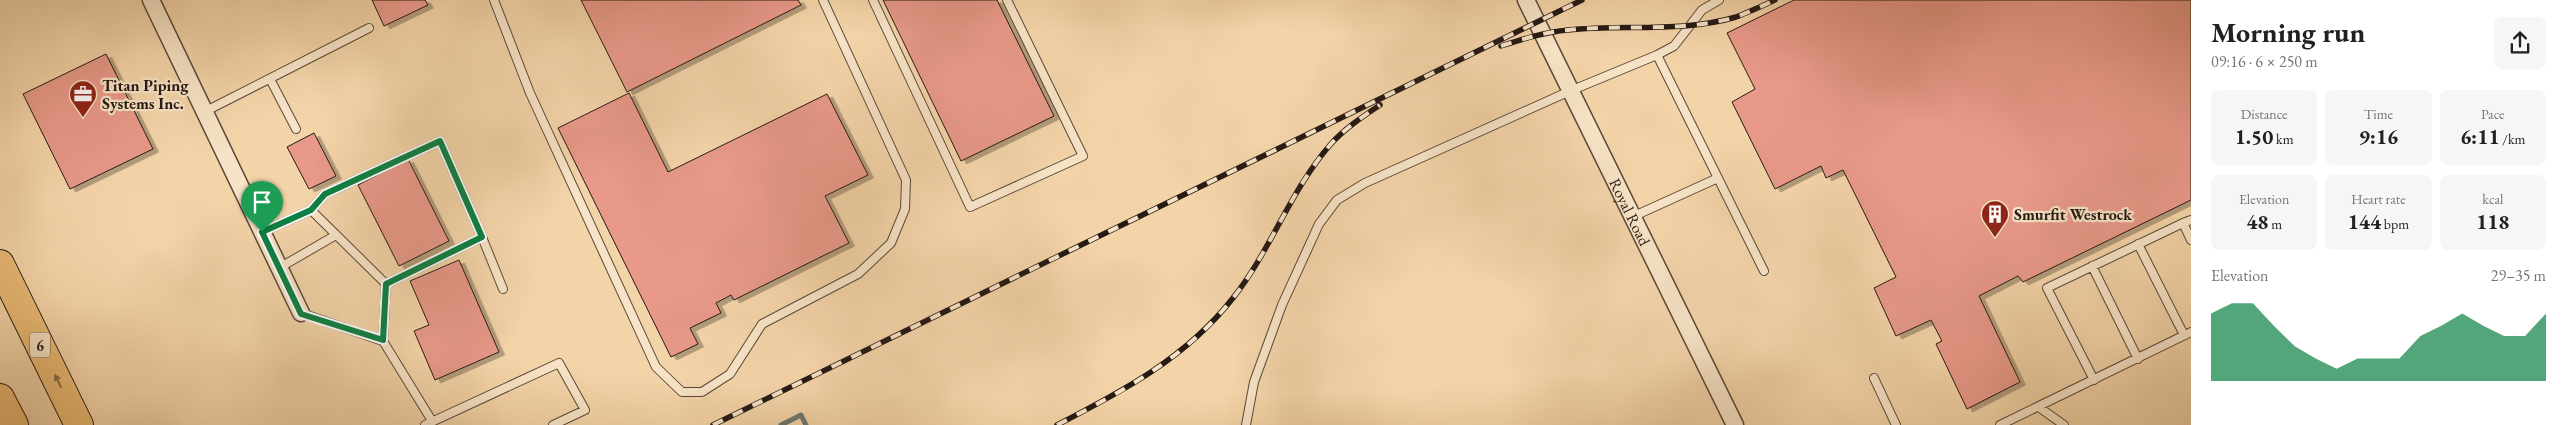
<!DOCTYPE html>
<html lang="en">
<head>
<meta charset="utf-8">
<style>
	body { margin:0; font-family:"EB Garamond",serif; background:#f6f6f6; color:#202124; height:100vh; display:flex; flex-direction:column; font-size:19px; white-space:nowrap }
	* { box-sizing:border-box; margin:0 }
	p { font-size:16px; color:#757577 }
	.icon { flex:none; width:28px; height:28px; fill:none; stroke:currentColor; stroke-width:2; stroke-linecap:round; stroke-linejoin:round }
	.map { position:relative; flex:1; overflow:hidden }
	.details { display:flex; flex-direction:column; background:#fff; width:375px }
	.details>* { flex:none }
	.pin { position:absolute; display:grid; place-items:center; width:42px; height:42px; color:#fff; margin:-51px -21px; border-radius:50% 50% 50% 0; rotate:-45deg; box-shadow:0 0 5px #0007 }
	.pin .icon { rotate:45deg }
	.round { display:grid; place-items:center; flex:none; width:52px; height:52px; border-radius:8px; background:#f6f6f6 }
	.headline { display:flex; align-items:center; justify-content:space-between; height:85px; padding:0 20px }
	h1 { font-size:28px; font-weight:700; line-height:38px }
	.figures { display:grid; grid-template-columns:repeat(3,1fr); gap:8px; height:85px; padding:5px 20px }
	.figures div { display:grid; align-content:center; border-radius:8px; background:#f6f6f6; text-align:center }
	.figures b { font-size:21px; font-weight:700 }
	.figures small { font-size:14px; font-weight:400 }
	.figures p { font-size:14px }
	.chart { height:140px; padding:10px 20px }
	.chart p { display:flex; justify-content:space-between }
	.chart svg { width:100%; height:90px; margin-top:5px; fill:#0b8043; opacity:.7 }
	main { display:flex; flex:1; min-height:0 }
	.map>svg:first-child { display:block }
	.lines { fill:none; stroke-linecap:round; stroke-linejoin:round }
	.stream { stroke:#6d7870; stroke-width:5 }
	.building { fill:#e89989; stroke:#261a15; filter:url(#shadow) }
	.lane-casing { stroke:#59483a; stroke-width:10 }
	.street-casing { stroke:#59483a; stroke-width:19 }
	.highway-casing { stroke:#261a15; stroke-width:30 }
	.lane { stroke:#f7e3c6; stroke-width:8 }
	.street { stroke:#f7e3c6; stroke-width:16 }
	.highway { stroke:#eaba74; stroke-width:28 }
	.rail-casing { stroke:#261a15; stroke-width:5.5 }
	.rail { stroke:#f7e3c6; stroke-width:4; stroke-dasharray:11; stroke-linecap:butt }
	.oneway { fill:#886a44 }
	.route-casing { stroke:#fff; stroke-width:10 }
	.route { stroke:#0b8043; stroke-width:6 }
	.labels { text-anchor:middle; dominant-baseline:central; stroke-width:4.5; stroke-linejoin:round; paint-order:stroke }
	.shield { fill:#f7e3c6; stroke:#65564a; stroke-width:1 }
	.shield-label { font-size:15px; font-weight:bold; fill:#261a15 }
	.poi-label { font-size:16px; font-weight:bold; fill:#261a15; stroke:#f7e3c6; text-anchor:start }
	.street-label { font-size:16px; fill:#261a15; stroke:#f7e3c6 }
</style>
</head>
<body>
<main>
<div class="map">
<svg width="2191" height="425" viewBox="0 0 2191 425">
	<defs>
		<filter id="shadow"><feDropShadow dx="5.5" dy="3" stdDeviation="0" flood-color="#0004"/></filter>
	</defs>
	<rect width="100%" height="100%" fill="#f3d4a8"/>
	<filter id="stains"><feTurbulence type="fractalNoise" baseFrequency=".004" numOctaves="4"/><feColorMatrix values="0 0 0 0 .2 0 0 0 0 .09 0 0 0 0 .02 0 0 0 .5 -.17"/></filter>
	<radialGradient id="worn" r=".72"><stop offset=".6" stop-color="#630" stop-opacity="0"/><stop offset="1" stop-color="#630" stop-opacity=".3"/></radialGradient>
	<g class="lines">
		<path class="stream" d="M 781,425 L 801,415 L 806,425"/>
	</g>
	<path class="building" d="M 372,0 L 425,0 L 428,5 L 384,26 Z
		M 581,0 L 798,0 L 801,5 L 627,92 Z
		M 883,0 L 997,0 L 1054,116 L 961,161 Z
		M 1794,0 L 2191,0 L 2191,200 L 2023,282 L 2018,276 L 1979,296 L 2020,382 L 1967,409 L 1936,344 L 1942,341 L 1931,320 L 1896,336 L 1874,288 L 1896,277 L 1843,170 L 1826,178 L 1821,166 L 1775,189 L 1732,102 L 1755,89 L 1727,33 Z
		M 106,54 L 153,149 L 70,189 L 23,94 Z
		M 629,93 L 668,172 L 827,94 L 868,175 L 825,196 L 849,243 L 734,300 L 731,295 L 716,303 L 721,313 L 690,328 L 698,344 L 671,357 L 558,128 Z
		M 314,133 L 336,176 L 309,189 L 287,147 Z
		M 408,159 L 449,241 L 399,266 L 358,185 Z
		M 459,260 L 499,352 L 435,380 L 414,331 L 429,325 L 410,281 Z"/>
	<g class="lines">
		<g class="lane-casing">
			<path id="lane" d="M 494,0 L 530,93 L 656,367 L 682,392 L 702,392 L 730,374 L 762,324 L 858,274 L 891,243 L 905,209 L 906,180 L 823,0
				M 873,0 L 970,207 L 1083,156 L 1007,0
				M 1657,55 L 1764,271
				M 270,79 L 296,129
				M 204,112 L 369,28
				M 311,210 L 325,194 L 440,141 L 482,237
				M 1632,217 L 1718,178
				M 2191,220 L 2183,223 L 2191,240
				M 262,232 L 311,210 L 386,284
				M 2138,244 L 2184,335
				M 2092,266 L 2138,359
				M 279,268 L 336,235
				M 301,313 L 383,341 L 432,421
				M 383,341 L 386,284 L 482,237 L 503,289
				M 1874,378 L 1896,425
				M 2094,380 L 2047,288 L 2183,223
				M 2040,408 L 2064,425
				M 425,425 L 559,363 L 585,410 L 553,425
				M 1246,425 L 1254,382 L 1282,305 L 1319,224 L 1337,200 L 1365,183 L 1570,91 L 1657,55 L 1674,46 L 1702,10 L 1719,0
				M 2000,425 L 2191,332"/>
		</g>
		<g class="street-casing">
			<g id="street">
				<path d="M 151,0 L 301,313"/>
				<path id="s1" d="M 1526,0 L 1735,425"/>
			</g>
		</g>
		<g class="highway-casing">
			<path id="highway" d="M 0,264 L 79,425
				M 0,398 L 14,425"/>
		</g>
		<use href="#lane" class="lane"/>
		<use href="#street" class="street"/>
		<use href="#highway" class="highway"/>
		<g class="rail-casing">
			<path id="rail" d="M 1501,46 C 1523,39 1545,32 1568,30 C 1623,24 1682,33 1736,17 C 1749,12 1762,6 1775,0
				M 713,425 L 1582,0
				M 1057,425 C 1123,391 1186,358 1233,298 C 1271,250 1290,191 1330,145 C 1344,129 1362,117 1380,105"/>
		</g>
		<use href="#rail" class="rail"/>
	</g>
	<defs><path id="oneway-solid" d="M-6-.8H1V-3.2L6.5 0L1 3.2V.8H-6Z" transform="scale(1.25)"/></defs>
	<use class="oneway" href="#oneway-solid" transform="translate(58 381) rotate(-116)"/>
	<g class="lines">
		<g class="route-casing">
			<path id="route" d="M 440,141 L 482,237 L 386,284 L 383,340 L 301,314 L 262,232 L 311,210 L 325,194 Z"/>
		</g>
		<use href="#route" class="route"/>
	</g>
	<defs>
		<g id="office-pin" transform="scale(1.4375)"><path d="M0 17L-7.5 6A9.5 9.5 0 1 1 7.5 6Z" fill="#8f2418" stroke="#f7e3c6"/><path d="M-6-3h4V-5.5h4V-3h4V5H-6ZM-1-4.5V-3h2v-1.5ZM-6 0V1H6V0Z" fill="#fff"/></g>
		<g id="building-pin" transform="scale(1.4375)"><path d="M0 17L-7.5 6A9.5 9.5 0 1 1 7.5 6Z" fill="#8f2418" stroke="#f7e3c6"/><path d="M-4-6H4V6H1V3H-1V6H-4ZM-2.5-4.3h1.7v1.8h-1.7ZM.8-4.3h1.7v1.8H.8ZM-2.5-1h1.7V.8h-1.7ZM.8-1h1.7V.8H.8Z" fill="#fff"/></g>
	</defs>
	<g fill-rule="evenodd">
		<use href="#office-pin" x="83" y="94"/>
		<use href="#building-pin" x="1995" y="214"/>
	</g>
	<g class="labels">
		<rect class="shield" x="30" y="332.5" width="20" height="25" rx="4"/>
		<g class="shield-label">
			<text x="40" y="345">6</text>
		</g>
		<g class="poi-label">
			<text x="102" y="85">Titan Piping<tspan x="102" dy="18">Systems Inc.</tspan></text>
			<text x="2014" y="214">Smurfit Westrock</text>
		</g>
		<g class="street-label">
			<text stroke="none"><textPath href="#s1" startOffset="236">Royal Road</textPath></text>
		</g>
	</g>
	<rect width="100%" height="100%" filter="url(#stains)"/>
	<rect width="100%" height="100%" fill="url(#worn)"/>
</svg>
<div class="pin" style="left:262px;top:232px;background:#1e9e55"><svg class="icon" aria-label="arrive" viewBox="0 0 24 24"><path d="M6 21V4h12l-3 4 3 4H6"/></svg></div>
</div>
<section class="details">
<div class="headline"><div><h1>Morning run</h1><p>09:16 · 6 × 250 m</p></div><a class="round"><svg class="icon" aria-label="share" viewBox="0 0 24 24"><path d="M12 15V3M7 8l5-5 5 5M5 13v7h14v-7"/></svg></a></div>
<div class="figures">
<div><p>Distance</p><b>1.50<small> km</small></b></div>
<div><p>Time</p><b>9:16</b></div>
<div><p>Pace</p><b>6:11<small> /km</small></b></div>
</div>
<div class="figures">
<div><p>Elevation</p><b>48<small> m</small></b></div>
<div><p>Heart rate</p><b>144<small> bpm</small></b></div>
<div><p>kcal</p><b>118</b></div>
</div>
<div class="chart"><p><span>Elevation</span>29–35 m</p>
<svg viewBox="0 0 160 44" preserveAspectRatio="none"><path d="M0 44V11L10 6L20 6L30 17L40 27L50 33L60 38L70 33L80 33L90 33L100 22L110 17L120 11L130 17L140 22L150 22L160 11V44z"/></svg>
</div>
</section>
</main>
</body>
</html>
